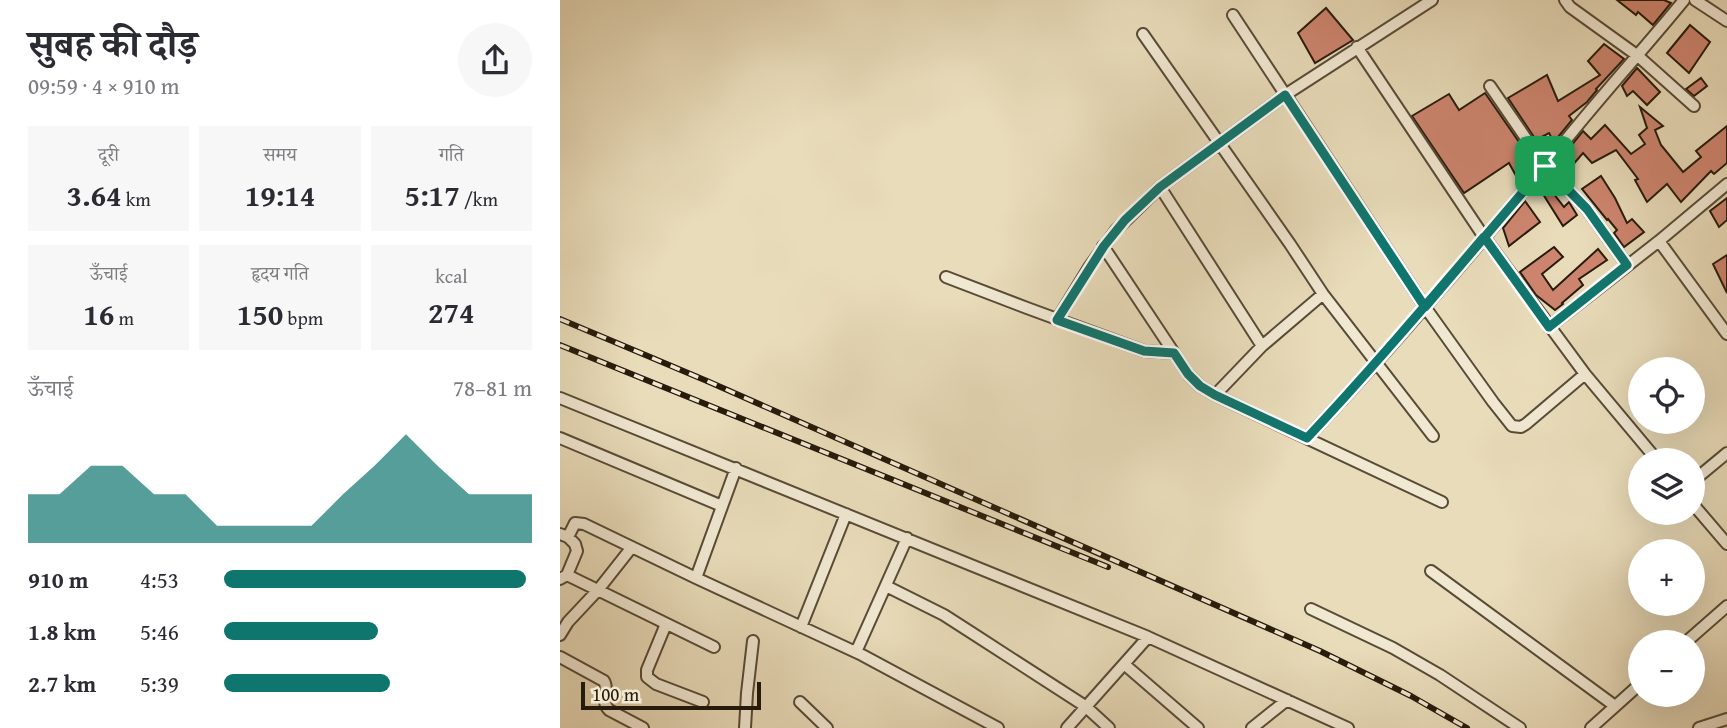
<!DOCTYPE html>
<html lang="hi">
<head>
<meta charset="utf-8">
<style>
	body { margin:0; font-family:"Gentium Book Plus","Noto Serif Devanagari",serif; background:#f7f7f7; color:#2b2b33; height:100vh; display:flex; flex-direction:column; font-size:26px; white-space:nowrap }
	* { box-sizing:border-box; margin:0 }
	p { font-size:23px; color:#7c7c81 }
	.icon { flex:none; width:38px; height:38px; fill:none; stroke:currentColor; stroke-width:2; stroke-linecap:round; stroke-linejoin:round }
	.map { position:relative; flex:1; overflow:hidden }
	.panel { display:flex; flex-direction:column; background:#fff; width:560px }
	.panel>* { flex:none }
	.controls { position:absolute; left:1068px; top:357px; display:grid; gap:14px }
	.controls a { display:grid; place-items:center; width:77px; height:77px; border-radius:50%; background:#fff; box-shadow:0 7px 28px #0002; font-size:35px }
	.scale { position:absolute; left:21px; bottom:18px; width:180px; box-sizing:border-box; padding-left:7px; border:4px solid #271b0b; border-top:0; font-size:19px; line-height:24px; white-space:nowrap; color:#271b0b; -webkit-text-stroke:5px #f1e8d2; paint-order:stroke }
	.pin { position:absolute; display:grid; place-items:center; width:60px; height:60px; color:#fff; margin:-30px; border-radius:14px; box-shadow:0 4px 10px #0006 }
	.round { display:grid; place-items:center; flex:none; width:74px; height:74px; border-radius:37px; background:#f7f7f7 }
	.head { display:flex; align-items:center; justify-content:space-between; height:119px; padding:0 28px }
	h1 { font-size:38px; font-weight:700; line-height:52px }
	.stats { display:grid; grid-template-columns:repeat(3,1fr); gap:10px; height:119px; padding:7px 28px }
	.stats div { display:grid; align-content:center; border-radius:0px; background:#f7f7f7; text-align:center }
	.stats b { font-size:30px; font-weight:700 }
	.stats small { font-size:19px; font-weight:400 }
	.stats p { font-size:19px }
	.chart { height:196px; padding:14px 28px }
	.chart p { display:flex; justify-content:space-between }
	.chart svg { width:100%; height:126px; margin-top:7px; fill:#0f766e; opacity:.7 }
	ul { padding:0 28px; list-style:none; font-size:23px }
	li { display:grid; grid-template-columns:112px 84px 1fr; align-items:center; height:52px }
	li i { height:18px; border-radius:9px; background:#0f766e }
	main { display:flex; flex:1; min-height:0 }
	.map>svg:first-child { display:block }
	.building { fill:#ce856f; stroke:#271b0b; stroke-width:2 }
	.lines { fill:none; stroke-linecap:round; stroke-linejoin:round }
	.street-casing { stroke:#584b37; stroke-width:14 }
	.street { stroke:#f1e8d2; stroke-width:10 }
	.rail-casing { stroke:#271b0b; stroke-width:6 }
	.rail { stroke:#f1e8d2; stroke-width:3.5; stroke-dasharray:10; stroke-linecap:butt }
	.route-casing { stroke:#fff; stroke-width:14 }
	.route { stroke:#0f766e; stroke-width:9 }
</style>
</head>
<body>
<main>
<section class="panel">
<div class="head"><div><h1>सुबह की दौड़</h1><p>09:59 · 4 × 910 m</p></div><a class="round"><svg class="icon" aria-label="share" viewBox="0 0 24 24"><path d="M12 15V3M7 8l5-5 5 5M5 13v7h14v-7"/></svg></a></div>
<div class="stats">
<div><p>दूरी</p><b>3.64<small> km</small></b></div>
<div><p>समय</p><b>19:14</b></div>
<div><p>गति</p><b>5:17<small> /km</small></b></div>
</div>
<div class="stats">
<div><p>ऊँचाई</p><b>16<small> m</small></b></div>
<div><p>हृदय गति</p><b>150<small> bpm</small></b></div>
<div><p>kcal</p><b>274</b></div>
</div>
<div class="chart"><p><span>ऊँचाई</span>78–81 m</p>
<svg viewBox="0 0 160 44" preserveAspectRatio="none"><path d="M0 44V27L10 27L20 17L30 17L40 27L50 27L60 38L70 38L80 38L90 38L100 27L110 17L120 6L130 17L140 27L150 27L160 27V44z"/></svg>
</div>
<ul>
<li><b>910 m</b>4:53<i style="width:98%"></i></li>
<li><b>1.8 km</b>5:46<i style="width:50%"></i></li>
<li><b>2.7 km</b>5:39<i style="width:54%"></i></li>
</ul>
</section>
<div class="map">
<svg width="1167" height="728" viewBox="0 0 1167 728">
	<rect width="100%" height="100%" fill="#e9dcba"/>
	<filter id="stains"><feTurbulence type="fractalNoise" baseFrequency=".00286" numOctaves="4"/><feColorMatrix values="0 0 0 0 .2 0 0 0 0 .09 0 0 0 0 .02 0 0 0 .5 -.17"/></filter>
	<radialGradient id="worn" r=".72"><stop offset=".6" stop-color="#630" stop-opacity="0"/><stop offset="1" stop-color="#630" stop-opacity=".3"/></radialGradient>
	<path class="building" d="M 1057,0 L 1104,0 L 1111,3 L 1093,25 L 1078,12 L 1076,15 Z
		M 766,8 L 793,40 L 755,63 L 738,33 Z
		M 1130,25 L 1150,42 L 1129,73 L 1107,53 Z
		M 1044,44 L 1064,59 L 1036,89 L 1037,90 L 1027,102 L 1009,116 L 1012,120 L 994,142 L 989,133 L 976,140 L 948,98 L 987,75 L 998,101 L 1040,75 L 1028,61 Z
		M 1077,68 L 1100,92 L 1087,105 L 1073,91 L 1067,96 L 1062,86 Z
		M 1141,78 L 1147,86 L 1134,96 L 1126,89 Z
		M 925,93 L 975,165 L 960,183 L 949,163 L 904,193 L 852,116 L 889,94 L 899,110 Z
		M 1080,107 L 1103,126 L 1095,130 L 1101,145 L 1123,172 L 1141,157 L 1136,151 L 1167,126 L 1167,163 L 1154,174 L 1151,171 L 1121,202 L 1107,184 L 1087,202 L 1075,180 L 1078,179 L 1056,150 L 1032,163 L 1023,153 L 1005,174 L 997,163 L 1023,131 L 1031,139 L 1045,125 L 1071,154 L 1085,144 L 1079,135 L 1087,128 Z
		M 1041,176 L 1055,198 L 1067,223 L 1072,219 L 1084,232 L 1064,247 L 1054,233 L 1057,230 L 1048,219 L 1047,220 L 1022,189 Z
		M 983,180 L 1004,207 L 1009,202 L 1017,215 L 1003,226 L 978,186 Z
		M 1167,198 L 1167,220 L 1159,227 L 1150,211 Z
		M 965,201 L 980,222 L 949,246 L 943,228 Z
		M 994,247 L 1003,257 L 982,274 L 993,290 L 1038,249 L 1047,260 L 1019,279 L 1023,285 L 1002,303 L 1003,304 L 995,310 L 976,295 L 960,272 Z
		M 1167,255 L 1167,293 L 1153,264 Z"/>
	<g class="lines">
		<g class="street-casing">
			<path id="street" d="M 1005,0 L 1010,7 L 1078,56 L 1134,106
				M 1135,0 L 1167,21
				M 673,15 L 865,307 L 933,402 L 952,426 L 961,427 L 966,424 L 1025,374
				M 583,34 L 730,244 L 763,294 L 873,436
				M 797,47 L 924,237 L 1025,374 L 1097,460
				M 930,86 L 985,166 L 1027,209 L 1067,265
				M 600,187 L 702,346
				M 1099,241 L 1167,334
				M 543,246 L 628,374 L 640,386 L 655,395 L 882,502
				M 386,277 L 467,308 L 584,351 L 614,353
				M 497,320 L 530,266 L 556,230 L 600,187 L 725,95 L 872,0
				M 989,327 L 1099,241 L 1167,184
				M 655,395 L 702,346 L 763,294
				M 0,398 L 588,637 L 788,728
				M 0,438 L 162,506
				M 747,438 C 840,339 928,235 1014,130 C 1050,86 1088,44 1124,0
				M 1132,482 L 1167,453
				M 1132,503 L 1167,544
				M 0,534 L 8,537 L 15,523 L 24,524 L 136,578 L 302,655 L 438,728
				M 871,571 L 1055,706
				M 7,575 L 154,647
				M 136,578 L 176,468
				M 0,579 L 7,575 L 17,551 L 15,544 L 8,537
				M 326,586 L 384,615 L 412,633 L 525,706 L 549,728
				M 751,609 L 833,648 L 880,675 L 960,728
				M 106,624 L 87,670 L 87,677 L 96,684 L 143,702
				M 241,627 L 286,514
				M 0,635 L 8,622 L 38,590 L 72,547
				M 1126,642 L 1167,606
				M 296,652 L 347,538
				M 0,657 L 44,681 C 50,691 40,701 49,710 L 83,728
				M 564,664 L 638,728
				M 240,702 L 267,728
				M 185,728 L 187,693 L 193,641
				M 507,728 L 588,637
				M 692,728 L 727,700
				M 1031,728 L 1080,684
				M 1139,728 L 1167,719"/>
		</g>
		<use href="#street" class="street"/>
		<g class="rail-casing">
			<path id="rail" d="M 0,319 L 147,381 L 760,651 L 851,696 L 907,728
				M 0,345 L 548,567"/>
		</g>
		<use href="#rail" class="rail"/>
	</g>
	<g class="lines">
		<g class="route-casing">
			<path id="route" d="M 985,166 L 865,307 L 725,95 L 600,187 L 565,220 L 544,246 L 497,320 L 584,351 L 614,353 L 628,374 L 640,386 L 655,395 L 747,438 C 808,373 866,305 924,237 L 989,327 L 1067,265 L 1027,209 L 985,166"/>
		</g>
		<use href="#route" class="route"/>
	</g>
	<rect width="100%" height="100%" filter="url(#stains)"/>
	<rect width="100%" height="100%" fill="url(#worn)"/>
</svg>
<div class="controls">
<a><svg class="icon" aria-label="locate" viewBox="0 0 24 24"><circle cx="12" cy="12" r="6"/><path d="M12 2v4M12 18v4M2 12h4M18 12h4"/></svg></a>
<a><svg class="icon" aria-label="layers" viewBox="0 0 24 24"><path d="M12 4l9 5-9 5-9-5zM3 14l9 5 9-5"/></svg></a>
<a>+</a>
<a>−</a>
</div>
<div class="scale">100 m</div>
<div class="pin" style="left:985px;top:166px;background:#1e9e55"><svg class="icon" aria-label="arrive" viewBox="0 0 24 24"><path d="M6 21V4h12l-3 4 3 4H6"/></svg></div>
</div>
</main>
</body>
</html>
